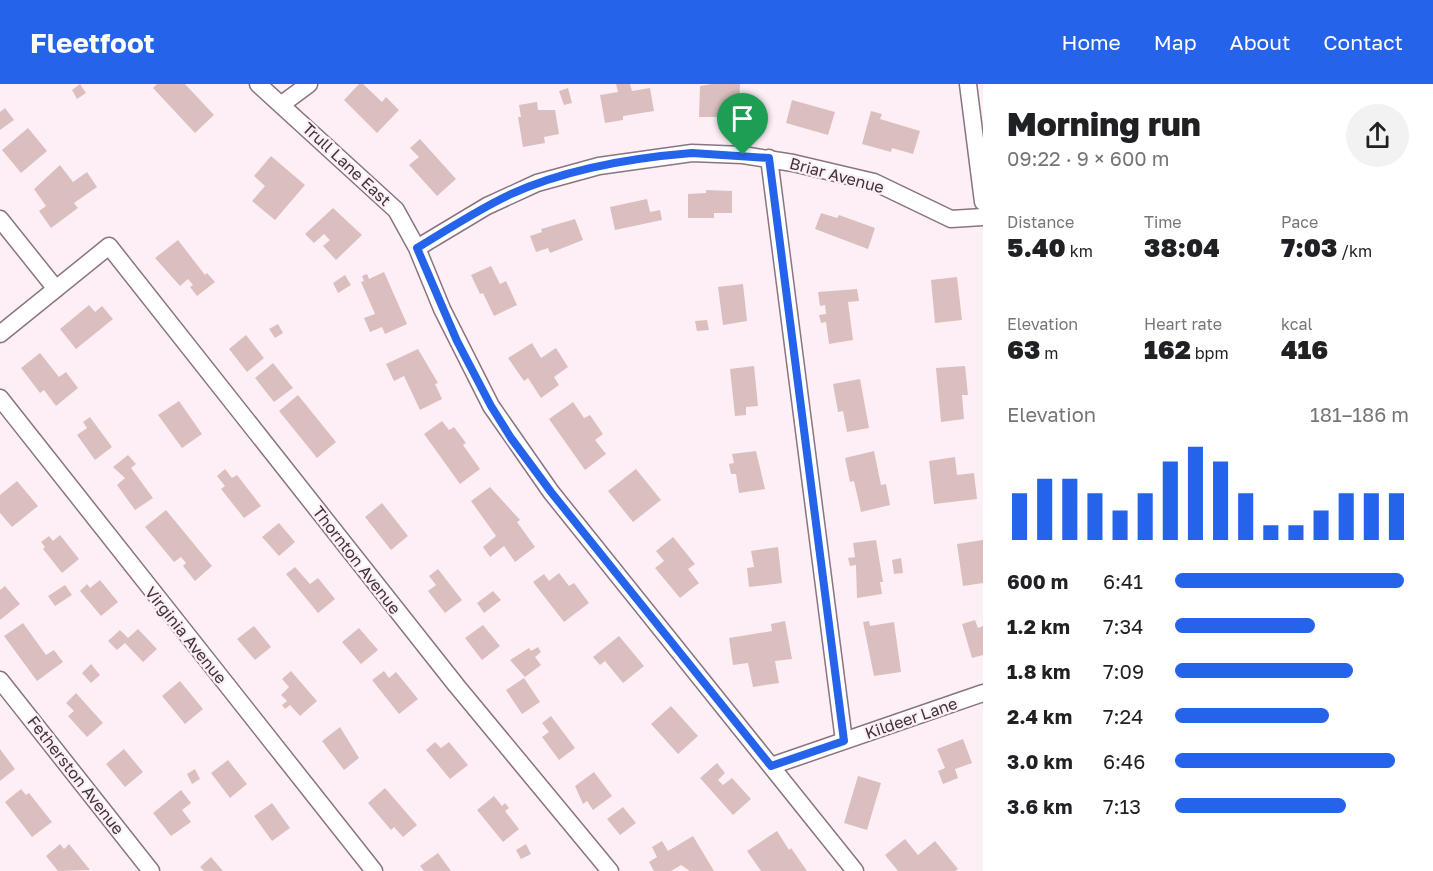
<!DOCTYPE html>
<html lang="en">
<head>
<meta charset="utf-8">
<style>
	body { margin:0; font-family:"Golos Text",sans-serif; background:#f2f2f2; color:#202124; height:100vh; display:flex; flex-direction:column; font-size:22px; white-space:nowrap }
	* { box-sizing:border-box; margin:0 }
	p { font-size:20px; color:#757577 }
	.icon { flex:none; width:33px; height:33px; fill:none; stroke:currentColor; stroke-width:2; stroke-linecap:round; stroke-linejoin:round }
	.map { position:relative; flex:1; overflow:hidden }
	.drawer { display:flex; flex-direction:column; background:#fff; width:450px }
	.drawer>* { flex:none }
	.pin { position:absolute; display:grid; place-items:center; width:51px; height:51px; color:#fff; margin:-62px -26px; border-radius:50% 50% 50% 0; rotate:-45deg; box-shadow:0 0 6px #0007 }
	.pin .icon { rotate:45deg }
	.round { display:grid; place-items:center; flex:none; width:63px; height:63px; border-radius:32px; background:#f2f2f2 }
	.summary { display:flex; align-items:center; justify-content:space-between; height:102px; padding:0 24px }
	h1 { font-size:33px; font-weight:800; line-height:45px }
	.stats { display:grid; grid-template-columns:repeat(3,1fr); gap:9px; height:102px; padding:6px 24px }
	.stats div { display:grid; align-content:center }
	.stats b { font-size:26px; font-weight:800 }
	.stats small { font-size:16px; font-weight:400 }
	.stats p { font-size:16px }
	.chart { height:168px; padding:12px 24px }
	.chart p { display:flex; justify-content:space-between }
	.chart svg { width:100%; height:108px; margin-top:6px; stroke:#2563eb; stroke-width:6 }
	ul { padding:0 24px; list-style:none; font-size:20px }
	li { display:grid; grid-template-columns:96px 72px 1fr; align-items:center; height:45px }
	li i { height:15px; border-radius:8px; background:#2563eb }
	header { display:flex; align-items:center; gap:36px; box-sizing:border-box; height:84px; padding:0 30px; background:#2563eb; color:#fff }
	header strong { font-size:28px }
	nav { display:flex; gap:33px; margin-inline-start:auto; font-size:21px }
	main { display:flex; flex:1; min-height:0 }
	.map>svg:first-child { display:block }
	.building { fill:#dabfbe }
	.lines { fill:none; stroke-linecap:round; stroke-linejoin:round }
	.street-casing { stroke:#897480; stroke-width:19 }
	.street { stroke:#fff; stroke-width:16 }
	.route-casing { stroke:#fff; stroke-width:12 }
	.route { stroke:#2563eb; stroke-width:8 }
	.labels { text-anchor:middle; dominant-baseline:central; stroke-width:4.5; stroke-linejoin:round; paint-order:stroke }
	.street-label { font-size:16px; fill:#3d3439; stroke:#feeff6 }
</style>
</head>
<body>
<header>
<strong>Fleetfoot</strong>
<nav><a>Home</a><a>Map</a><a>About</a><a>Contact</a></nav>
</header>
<main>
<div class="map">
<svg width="983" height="787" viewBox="0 0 983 787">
	<rect width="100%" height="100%" fill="#feeff6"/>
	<path class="building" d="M 80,0 L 86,9 L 77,15 L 72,6 Z
		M 157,0 L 185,0 L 214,31 L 195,49 L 153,4 Z
		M 359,0 L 363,0 L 382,18 L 386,13 L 399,26 L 377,49 L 344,16 Z
		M 616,0 L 630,0 L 632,7 L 650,4 L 654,27 L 623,32 L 623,36 L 605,39 L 600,11 L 618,8 Z
		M 711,0 L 740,0 L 739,26 L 719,25 L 719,33 L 699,33 L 700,2 Z
		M 568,4 L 572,19 L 564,21 L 559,7 Z
		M 792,16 L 835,28 L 828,51 L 786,39 Z
		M 537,18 L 538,26 L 555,26 L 559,50 L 544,53 L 545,59 L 523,63 L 518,33 L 521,33 L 519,21 Z
		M 5,24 L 14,36 L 0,46 L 0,28 Z
		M 871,27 L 882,30 L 880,35 L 920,47 L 913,70 L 892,64 L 891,68 L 862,60 Z
		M 28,44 L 47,67 L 21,89 L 2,66 Z
		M 420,55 L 456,95 L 437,112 L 409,81 L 419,73 L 410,64 Z
		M 271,72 L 305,101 L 275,136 L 252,117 L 265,102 L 254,92 Z
		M 60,81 L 73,98 L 87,88 L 97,103 L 74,119 L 78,124 L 51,144 L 39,127 L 46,122 L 34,105 Z
		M 706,106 L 732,107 L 732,129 L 714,129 L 714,134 L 688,134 L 688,110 L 706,109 Z
		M 647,115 L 650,128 L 660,126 L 662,136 L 615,146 L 610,123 Z
		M 333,124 L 362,151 L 336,176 L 323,162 L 330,156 L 324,150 L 314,159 L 305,150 Z
		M 821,129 L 837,134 L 839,131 L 875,144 L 868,165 L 815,145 Z
		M 575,135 L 583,156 L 550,169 L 548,164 L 536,168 L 530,152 L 542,148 L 541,145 Z
		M 178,156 L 205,191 L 207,189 L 215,198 L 197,212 L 190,203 L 193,201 L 188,195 L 180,202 L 155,174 Z
		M 491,182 L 500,200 L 506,197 L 517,221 L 494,232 L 483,209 L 480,210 L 471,191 Z
		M 384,188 L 407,240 L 385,250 L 382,243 L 370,248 L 364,234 L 375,230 L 361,198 L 364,197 L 362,192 L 367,190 L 369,195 Z
		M 345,191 L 351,201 L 338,209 L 333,199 Z
		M 957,193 L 962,236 L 935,239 L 931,196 Z
		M 743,200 L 747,237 L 723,241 L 718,203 Z
		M 857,205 L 859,217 L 848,218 L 853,256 L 829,260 L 826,238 L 821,239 L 819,231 L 826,230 L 825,221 L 820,222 L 818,208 Z
		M 89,221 L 95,228 L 102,222 L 113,235 L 76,265 L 60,245 Z
		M 707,236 L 709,246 L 697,247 L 695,237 Z
		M 278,240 L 283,249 L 275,254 L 269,245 Z
		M 246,251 L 264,274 L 247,288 L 229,265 Z
		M 532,259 L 541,274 L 556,264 L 568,283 L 554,293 L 559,301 L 541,314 L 528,294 L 524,297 L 508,274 Z
		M 418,265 L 438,299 L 435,300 L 442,315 L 420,326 L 404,292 L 394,297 L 386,280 Z
		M 40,269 L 59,293 L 66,288 L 78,304 L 56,322 L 44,306 L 40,309 L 21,284 Z
		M 273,279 L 293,304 L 274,318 L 255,294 Z
		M 754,282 L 758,322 L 746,323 L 746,331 L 735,332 L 730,285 Z
		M 965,282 L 968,311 L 962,311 L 964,335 L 941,338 L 936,284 Z
		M 860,295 L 869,344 L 847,348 L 843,327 L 838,328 L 833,300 Z
		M 298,311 L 336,358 L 317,374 L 279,327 Z
		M 179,317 L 202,350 L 182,364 L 158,331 Z
		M 573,318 L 584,334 L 590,331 L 603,350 L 595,356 L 606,370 L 585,386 L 549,335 Z
		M 90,333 L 112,363 L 95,376 L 77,351 L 87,344 L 83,338 Z
		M 442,337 L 449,346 L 454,343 L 466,359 L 463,361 L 480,385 L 460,400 L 424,350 Z
		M 756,367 L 765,405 L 739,409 L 736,390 L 731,390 L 729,380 L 734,379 L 732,370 Z
		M 874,367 L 881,401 L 886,400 L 890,421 L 861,428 L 854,397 L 850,398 L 845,374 Z
		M 128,371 L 136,380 L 131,384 L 153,414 L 135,426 L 117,401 L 125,394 L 113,383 Z
		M 955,373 L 957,391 L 974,389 L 977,415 L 934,420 L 929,377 Z
		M 225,385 L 232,394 L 237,391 L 261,422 L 244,434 L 221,405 L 225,402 L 217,392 Z
		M 636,385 L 661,416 L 633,438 L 608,407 Z
		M 17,397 L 38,422 L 12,443 L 0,429 L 0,411 Z
		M 490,403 L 520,436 L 517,438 L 535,463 L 515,478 L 504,462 L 490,473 L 483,463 L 496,452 L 471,417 Z
		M 382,419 L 408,452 L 391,466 L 365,433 Z
		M 166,426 L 212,482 L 195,497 L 183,482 L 186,479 L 181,473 L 174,478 L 145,443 Z
		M 279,439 L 295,458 L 279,472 L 262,453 Z
		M 60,451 L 79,475 L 62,489 L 43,465 L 45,463 L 41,458 L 49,452 L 53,457 Z
		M 673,453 L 695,480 L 688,485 L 699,499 L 680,514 L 655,484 L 664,477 L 656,467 Z
		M 876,456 L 883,498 L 880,498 L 882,510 L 857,514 L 856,481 L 850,482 L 848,474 L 855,473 L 853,459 Z
		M 983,456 L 983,499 L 963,502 L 957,460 Z
		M 778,463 L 782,499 L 749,503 L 747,484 L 754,483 L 751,467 Z
		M 901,474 L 903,489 L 894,490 L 892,476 Z
		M 295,483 L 310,500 L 318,494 L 335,515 L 318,529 L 286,490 Z
		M 438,485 L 462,516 L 445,529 L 428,507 L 436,501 L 429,492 Z
		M 559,489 L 569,502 L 574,499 L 589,519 L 564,538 L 533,498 L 544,490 L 549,497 Z
		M 100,496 L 118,518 L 101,532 L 80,507 L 87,500 L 90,504 Z
		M 65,501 L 72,511 L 55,522 L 48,512 Z
		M 5,502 L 20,520 L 0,536 L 0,506 Z
		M 493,507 L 501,516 L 484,529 L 477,519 Z
		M 975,536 L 978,544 L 983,542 L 983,571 L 972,574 L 962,540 Z
		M 785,537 L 792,575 L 775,577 L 779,599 L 753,603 L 748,579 L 733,581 L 729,554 L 772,547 L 771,540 Z
		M 869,537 L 870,542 L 894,538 L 901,588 L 874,592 L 863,538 Z
		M 23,539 L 46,571 L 54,566 L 63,578 L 37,597 L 4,552 Z
		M 483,541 L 500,562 L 482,576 L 465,554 Z
		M 254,542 L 271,563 L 255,576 L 237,555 Z
		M 359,544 L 378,566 L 361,580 L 342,558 Z
		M 138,545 L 157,565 L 143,578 L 125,559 L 117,566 L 108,557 L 120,546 L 128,554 Z
		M 619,552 L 644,582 L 623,599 L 605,577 L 600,581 L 593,573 Z
		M 538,563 L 541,568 L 535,573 L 541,581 L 525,593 L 510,576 L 529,564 L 531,567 Z
		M 91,580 L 100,591 L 91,599 L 82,589 Z
		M 291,587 L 317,617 L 300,632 L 290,621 L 285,625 L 282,621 L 287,617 L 281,611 L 289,603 L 282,595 Z
		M 384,587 L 389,594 L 396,588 L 418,615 L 399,630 L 372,596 Z
		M 524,594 L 540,618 L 522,630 L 506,606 Z
		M 180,597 L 203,625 L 185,640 L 162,612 Z
		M 76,609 L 103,639 L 87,653 L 68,632 L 74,627 L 66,619 Z
		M 671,622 L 698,652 L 678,670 L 651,640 Z
		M 551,632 L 575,664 L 559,676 L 542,653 L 549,648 L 542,639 Z
		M 340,643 L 359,674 L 344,686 L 322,657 Z
		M 963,655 L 972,679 L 955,685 L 958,694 L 943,700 L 938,687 L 945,684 L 937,665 Z
		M 435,658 L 441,664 L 449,658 L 468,681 L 450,695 L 426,666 Z
		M 0,665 L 15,685 L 0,697 Z
		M 124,665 L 143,688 L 125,703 L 106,680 Z
		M 228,676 L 247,700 L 230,714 L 211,689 Z
		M 717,679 L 725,689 L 718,696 L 723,701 L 732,694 L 751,715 L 733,731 L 700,694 Z
		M 195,685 L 200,695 L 192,700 L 187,690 Z
		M 594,688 L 612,712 L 593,726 L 587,717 L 583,720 L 575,702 Z
		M 858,692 L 881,699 L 867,746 L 844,739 Z
		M 385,704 L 417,741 L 403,753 L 394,743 L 391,746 L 368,719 Z
		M 21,705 L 26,711 L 29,709 L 52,738 L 32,753 L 5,718 Z
		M 181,706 L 191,719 L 182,726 L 191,738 L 171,752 L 153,729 Z
		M 494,712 L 502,722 L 505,719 L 509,724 L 505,727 L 519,745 L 503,758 L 477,726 Z
		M 272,719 L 290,744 L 272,757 L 254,732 Z
		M 623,723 L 636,739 L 620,751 L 607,735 Z
		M 777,747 L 789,766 L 791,764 L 807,787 L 761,787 L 747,767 Z
		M 693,752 L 714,787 L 690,787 L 681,781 L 671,787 L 654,787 L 649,778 L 657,773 L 652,763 L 662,757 L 668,767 Z
		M 905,755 L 918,771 L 935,757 L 958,785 L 955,787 L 898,787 L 885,771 Z
		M 60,760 L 64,765 L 69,760 L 90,786 L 58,787 L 46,772 Z
		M 526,760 L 531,770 L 521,775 L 516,766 Z
		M 438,769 L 451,787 L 424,787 L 420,782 Z
		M 211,773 L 223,787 L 204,787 L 200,783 Z"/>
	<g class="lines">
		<g class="street-casing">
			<path id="street" d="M 258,0 L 396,126 L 417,164 L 442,225 L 491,322 L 551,408 L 855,787
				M 968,0 L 983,118
				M 282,20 L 309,0
				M 769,74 L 844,657
				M 0,135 L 56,205
				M 417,164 L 487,122 L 537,99 L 599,82 L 692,69 L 743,71 L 793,79 L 874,98 L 951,135 L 983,133
				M 0,250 L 109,162 L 456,601 L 610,787
				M 0,314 L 374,787
				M 0,596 L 151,787
				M 771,682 L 983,609"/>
		</g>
		<use href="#street" class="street"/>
	</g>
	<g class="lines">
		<g class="route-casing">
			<path id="route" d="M 692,69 L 769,74 L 844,657 L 771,682 L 551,408 L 511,354 L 491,322 L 457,257 L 417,164 C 447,146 477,126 509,111 C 565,85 630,74 692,69 Z"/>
		</g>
		<use href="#route" class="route"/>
	</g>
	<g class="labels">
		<g class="street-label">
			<text transform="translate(347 80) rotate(43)">Trull Lane East</text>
			<text transform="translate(837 91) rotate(15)">Briar Avenue</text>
			<text transform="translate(357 476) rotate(52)">Thornton Avenue</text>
			<text transform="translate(186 551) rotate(51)">Virginia Avenue</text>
			<text transform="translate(911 634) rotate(-19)">Kildeer Lane</text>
			<text transform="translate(76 691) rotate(52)">Fetherston Avenue</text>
		</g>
	</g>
</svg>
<div class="pin" style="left:743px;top:71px;background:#1e9e55"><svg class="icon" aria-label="arrive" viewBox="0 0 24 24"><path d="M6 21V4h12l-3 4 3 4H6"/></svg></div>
</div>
<section class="drawer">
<div class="summary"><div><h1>Morning run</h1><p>09:22 · 9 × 600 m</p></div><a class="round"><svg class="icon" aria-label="share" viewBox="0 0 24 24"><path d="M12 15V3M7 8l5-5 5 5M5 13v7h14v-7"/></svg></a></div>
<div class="stats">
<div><p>Distance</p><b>5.40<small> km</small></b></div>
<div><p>Time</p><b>38:04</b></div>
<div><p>Pace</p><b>7:03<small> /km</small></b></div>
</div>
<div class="stats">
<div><p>Elevation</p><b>63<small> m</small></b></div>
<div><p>Heart rate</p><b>162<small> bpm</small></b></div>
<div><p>kcal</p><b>416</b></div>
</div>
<div class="chart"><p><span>Elevation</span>181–186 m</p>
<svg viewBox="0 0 160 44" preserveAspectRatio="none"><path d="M5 44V25M15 44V19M25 44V19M35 44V25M45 44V32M55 44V25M65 44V12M75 44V6M85 44V12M95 44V25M105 44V38M115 44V38M125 44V32M135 44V25M145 44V25M155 44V25"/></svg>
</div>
<ul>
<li><b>600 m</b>6:41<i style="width:98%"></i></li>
<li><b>1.2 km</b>7:34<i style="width:60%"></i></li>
<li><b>1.8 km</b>7:09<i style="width:76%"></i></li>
<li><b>2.4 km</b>7:24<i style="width:66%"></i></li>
<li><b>3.0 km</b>6:46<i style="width:94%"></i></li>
<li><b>3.6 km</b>7:13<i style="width:73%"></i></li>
</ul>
</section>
</main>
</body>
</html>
